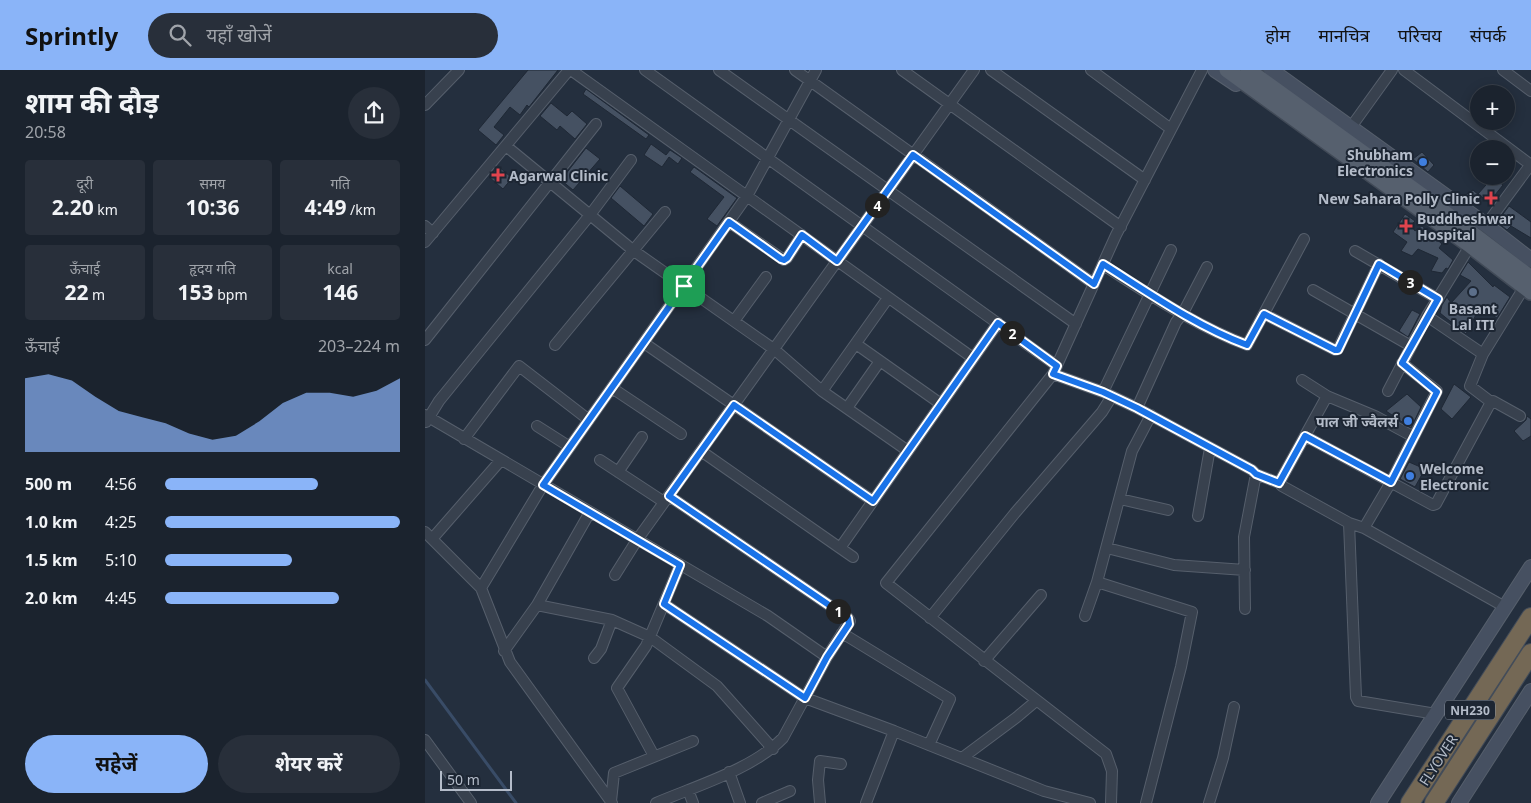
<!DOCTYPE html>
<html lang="hi">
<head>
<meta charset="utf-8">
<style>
	body { margin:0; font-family:"Noto Sans","Noto Sans Devanagari",sans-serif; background:#282f3a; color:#f1f3f6; height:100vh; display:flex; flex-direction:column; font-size:19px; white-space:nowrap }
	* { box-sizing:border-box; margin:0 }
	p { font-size:16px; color:#a0a4aa }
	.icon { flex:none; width:28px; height:28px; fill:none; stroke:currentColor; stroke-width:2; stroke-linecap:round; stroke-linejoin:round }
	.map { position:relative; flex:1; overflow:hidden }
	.panel { display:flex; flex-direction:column; background:#1b232e; width:425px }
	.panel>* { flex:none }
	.buttons { position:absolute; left:1045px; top:15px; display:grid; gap:10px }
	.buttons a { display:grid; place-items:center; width:45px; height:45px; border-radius:50%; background:#1b232e; box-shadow:0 2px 12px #0003,0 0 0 1px #39404a; font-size:25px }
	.scale { position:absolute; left:15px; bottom:12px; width:72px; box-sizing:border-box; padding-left:5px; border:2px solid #b4bcc9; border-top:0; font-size:14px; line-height:18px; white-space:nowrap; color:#b4bcc9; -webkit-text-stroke:4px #1d2633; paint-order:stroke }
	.pin { position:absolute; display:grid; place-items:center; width:42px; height:42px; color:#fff; margin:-21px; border-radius:10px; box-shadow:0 2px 8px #0006 }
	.km { position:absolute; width:25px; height:25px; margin:-12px; border-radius:50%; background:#222; color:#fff; font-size:14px; line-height:25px; text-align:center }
	.round { display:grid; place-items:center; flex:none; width:52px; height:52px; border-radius:26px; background:#282f3a }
	.summary { display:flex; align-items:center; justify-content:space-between; height:85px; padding:0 25px }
	h1 { font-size:28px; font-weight:700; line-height:38px }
	.figures { display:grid; grid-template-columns:repeat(3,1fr); gap:8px; height:85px; padding:5px 25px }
	.figures div { display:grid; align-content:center; border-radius:5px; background:#282f3a; text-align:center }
	.figures b { font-size:21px; font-weight:700 }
	.figures small { font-size:14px; font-weight:400 }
	.figures p { font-size:14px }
	.chart { height:140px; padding:10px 25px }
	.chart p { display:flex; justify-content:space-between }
	.chart svg { width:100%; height:90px; margin-top:5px; fill:#8ab4f8; opacity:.7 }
	.cta { display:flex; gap:10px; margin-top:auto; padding:10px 25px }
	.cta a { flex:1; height:58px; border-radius:30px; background:#8ab4f8; color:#111; font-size:20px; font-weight:700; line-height:58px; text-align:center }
	.cta a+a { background:#282f3a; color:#f1f3f6 }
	ul { padding:0 25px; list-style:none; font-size:16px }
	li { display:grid; grid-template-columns:80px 60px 1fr; align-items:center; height:38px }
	li i { height:12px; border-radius:6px; background:#8ab4f8 }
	header { display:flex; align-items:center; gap:30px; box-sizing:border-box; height:70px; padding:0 25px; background:#8ab4f8; color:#111 }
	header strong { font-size:24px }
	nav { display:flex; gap:28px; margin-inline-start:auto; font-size:18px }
	.search { width:350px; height:45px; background:#282f3a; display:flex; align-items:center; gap:12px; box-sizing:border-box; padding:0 18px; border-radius:28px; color:#a0a4aa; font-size:19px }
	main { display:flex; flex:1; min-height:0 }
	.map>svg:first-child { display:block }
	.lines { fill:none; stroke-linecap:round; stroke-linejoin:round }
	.stream { stroke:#394c67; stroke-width:3 }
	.building { fill:#455162; stroke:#1f2835 }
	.street-casing { stroke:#565f6c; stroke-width:12 }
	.secondary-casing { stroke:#565f6c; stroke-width:16 }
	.primary-casing { stroke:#414a57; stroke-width:18 }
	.highway-casing { stroke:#434c59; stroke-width:20 }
	.street { stroke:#38414e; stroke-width:10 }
	.secondary { stroke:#465061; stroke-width:14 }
	.primary { stroke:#56606e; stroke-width:15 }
	.highway { stroke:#746855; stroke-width:18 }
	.route-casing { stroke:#fff; stroke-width:10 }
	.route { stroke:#1a73e8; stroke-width:6 }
	.shop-dot { fill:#3f7fe0; stroke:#1d2633; stroke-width:2 }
	.health-dot { fill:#e0444e; stroke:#1d2633; stroke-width:2 }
	.service-dot { fill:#5c6f8a; stroke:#1d2633; stroke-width:2 }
	.labels { text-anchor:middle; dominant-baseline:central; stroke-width:4; stroke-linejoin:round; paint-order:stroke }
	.shield { fill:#1d2633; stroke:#878f9c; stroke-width:1 }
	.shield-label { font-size:12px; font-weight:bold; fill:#b4bcc9 }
	.poi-label { font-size:14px; font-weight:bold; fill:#b4bcc9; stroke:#1d2633; text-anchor:end }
	.street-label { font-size:14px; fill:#b4bcc9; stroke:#1d2633 }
</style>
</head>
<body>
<header>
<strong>Sprintly</strong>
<div class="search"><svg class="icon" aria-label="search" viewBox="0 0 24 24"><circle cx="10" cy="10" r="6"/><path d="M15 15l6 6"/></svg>यहाँ खोजें</div>
<nav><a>होम</a><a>मानचित्र</a><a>परिचय</a><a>संपर्क</a></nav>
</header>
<main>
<section class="panel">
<div class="summary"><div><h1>शाम की दौड़</h1><p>20:58</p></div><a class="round"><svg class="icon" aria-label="share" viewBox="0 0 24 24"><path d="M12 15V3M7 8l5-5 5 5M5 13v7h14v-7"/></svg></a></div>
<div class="figures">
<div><p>दूरी</p><b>2.20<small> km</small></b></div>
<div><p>समय</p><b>10:36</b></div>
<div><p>गति</p><b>4:49<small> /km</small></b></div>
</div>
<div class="figures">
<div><p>ऊँचाई</p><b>22<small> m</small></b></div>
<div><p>हृदय गति</p><b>153<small> bpm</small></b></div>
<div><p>kcal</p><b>146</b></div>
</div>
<div class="chart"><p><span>ऊँचाई</span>203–224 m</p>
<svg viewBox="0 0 160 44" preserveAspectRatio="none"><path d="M0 44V8L10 6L20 9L30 17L40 24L50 27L60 30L70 35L80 38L90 36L100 29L110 20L120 15L130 15L140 17L150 14L160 8V44z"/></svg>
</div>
<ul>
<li><b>500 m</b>4:56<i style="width:65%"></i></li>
<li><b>1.0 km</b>4:25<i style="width:100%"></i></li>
<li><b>1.5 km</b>5:10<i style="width:54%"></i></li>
<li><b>2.0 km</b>4:45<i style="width:74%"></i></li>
</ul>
<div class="cta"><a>सहेजें</a><a>शेयर करें</a></div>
</section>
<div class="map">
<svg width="1106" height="733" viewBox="0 0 1106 733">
	<rect width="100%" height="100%" fill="#242f3e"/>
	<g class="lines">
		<path class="stream" d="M 0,610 L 91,733"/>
	</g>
	<path class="building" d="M 103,0 L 133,0 L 104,37 L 102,35 L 95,45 L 85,37 L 69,57 L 79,65 L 71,75 L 53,60 Z
		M 161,19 L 224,65 L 221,69 L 158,24 Z
		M 126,33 L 142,46 L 147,41 L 162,54 L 150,69 L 135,56 L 132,60 L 115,46 Z
		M 226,74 L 241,85 L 245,80 L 257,88 L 253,94 L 244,87 L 237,97 L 219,85 Z
		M 161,78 L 175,89 L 148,120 L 136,110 Z
		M 997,82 L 1009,95 L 1003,102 L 988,89 Z
		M 73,96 L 87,108 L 78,119 L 64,107 Z
		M 269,97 L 312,128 L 292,156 L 282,149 L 299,127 L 265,102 Z
		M 1068,107 L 1078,115 L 1070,125 L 1072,126 L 1067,135 L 1053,124 Z
		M 195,116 L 228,144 L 219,156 L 186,128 Z
		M 1048,120 L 1055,126 L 1048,135 L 1037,127 Z
		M 1084,136 L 1106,152 L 1106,168 L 1086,156 L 1082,160 L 1072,152 Z
		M 980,144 L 990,151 L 986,155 L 990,161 L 997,156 L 1017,174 L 1014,178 L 1028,190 L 1023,199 L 1021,198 L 1017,203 L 1006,201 L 1013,188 L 993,179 L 987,186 L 976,181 L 982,172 L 968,162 Z
		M 1043,192 L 1068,217 L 1069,215 L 1085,227 L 1072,248 L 1055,237 L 1041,264 L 1015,243 L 1017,235 L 1022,227 L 1026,233 L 1046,211 L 1035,205 Z
		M 987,240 L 995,244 L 983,267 L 974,261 Z
		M 1029,314 L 1046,327 L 1027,349 L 1016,339 Z
		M 982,324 L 996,337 L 986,358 L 961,341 Z
		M 1102,346 L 1106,349 L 1106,366 L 1098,371 L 1089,361 L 1101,350 Z
		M 984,392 L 1000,399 L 990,417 L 975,409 Z"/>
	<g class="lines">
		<g class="street-casing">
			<path id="street" d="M 146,0 L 548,288
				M 220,0 L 632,296
				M 294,0 L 651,254
				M 370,0 L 669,214
				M 477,0 L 696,157
				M 566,0 L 720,110
				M 666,0 L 746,59
				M 979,0 L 1106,95
				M 1078,0 L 1106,21
				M 0,35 L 34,0
				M 926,57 L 967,0
				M 81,76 L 209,181 L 350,280 L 397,321 L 483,381
				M 304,152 L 359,190 L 362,188 L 377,165
				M 1061,155 L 1106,94
				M 0,156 L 8,163
				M 0,172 L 144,0
				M 930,181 L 1013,229
				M 678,195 C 724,224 771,256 822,275 L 879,169
				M 888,220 L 986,276
				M 839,244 L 910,280 L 913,279 L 954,194
				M 1002,246 L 1058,284
				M 309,251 L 341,207
				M 0,270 L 171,54
				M 219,273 L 448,431
				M 431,274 L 516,334
				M 130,275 L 240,142
				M 628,304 L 678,322 L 712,338 L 827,400 L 831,404 L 854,413 L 857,416 L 924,453 L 939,458 L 1080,537
				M 877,310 L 902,326 L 950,346 L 989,367
				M 187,318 L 256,364
				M 397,321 L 463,228
				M 963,321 L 1002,246 L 1043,179
				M 678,322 L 746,180
				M 422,338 L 455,291
				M 712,338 L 751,252 L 758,243 L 782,197
				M 0,345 L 343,546 L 402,587
				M 1095,346 L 1068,331 L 1066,332 L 1045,316 L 1058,284 L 1100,216
				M 1,352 L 14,331 L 165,145 L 206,90
				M 112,356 L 145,377
				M 880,366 L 1008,435 L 1011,434 L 1066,332
				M 39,369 L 94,296 L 164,350
				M 276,381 L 415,478 L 573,253
				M 175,390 L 239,432
				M 193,402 L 217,367
				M 854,413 L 902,326
				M 695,429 L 743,440
				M 773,446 L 785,378
				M 924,453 L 931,627 L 933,631 L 1011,644
				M 939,458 L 966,412 L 1012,321 L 977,293
				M 0,462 L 56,518 L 85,592 L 187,733
				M 7,469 L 76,390
				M 415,478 L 428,487
				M 682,478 L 749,495 L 820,500
				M 190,505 L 212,470 L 549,0
				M 56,518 L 118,415 L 322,126 L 391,0
				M 239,534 L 380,628 L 469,661 L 441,733
				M 112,535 L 187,550 L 225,567 L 292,616 L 348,679
				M 820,539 L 819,467 L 831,404
				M 660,546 L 672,512
				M 505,548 L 590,443 L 677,342 L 687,326
				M 417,563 L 525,629 L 504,675
				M 79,581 L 112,535 L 165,442
				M 169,588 L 176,579 L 187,550
				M 559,591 L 616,525
				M 469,661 L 619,721 L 665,733
				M 0,670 L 46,733
				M 229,686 L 192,618 L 221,576 L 255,495
				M 537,688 L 592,647 L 611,631
				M 304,702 L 315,733
				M 263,720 L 268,733
				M 186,731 L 189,703 L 268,671
				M 231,733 C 271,716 328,699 358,668 L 402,587 L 425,551 L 423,548 L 244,426
				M 337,733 L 365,721
				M 395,733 L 393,710 L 395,691 L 416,694
				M 686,733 L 687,701 L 681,684 L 461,513 L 628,304 L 691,165 L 777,0
				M 721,733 L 756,597 L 767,542 L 672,512 L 707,381 L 726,345
				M 784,733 L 798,688 L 809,637"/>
		</g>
		<g class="secondary-casing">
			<path id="secondary" d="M 790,0 L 811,14
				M 846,0 L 1061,155 L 1106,190
				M 953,733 L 1106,497
				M 1034,733 L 1106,621"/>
		</g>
		<g class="primary-casing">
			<path id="primary" d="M 802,0 L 1046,176 L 1106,222
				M 823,0 L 995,124 L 1106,208"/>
		</g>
		<g class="highway-casing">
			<path id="highway" d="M 985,733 L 1106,547
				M 1009,733 L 1106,583"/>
		</g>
		<use href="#street" class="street"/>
		<use href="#secondary" class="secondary"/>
		<use href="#primary" class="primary"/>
		<use href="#highway" class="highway"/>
	</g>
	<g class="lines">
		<g class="route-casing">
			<path id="route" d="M 488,85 L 669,214 L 678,194 C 724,223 771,256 822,275 L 839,244 L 910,280 L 913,280 L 954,194 L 1013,229 L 977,293 L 1012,322 L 966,412 L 880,366 L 854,413 L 831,404 L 827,400 L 712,338 L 678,322 L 628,304 L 632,296 L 573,253 L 448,431 L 309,335 L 244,426 L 423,548 L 424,554 L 402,587 L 380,628 L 239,534 L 255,495 L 118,415 L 304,152 L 356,189 L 359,190 L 362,188 L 377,165 L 412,191 Z"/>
		</g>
		<use href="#route" class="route"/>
	</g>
	<g class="shop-dot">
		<circle cx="998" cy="92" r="5"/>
		<circle cx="983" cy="351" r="5"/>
		<circle cx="985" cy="406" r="5"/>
	</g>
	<g class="health-dot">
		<path d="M70.5 97.5h5v5h5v5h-5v5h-5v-5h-5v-5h5z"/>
		<path d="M1063.5 120.5h5v5h5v5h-5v5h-5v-5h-5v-5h5z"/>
		<path d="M978.5 148.5h5v5h5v5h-5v5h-5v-5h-5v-5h5z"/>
	</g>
	<circle class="service-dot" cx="1048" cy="222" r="5"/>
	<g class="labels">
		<rect class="shield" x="1020" y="630.5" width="50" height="19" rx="4"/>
		<g class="shield-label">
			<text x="1045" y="640">NH230</text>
		</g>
		<g class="poi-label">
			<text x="988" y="84">Shubham<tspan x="988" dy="16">Electronics</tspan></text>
			<text x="84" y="105" text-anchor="start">Agarwal Clinic</text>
			<text x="1055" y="128">New Sahara Polly Clinic</text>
			<text x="992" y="148" text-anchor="start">Buddheshwar<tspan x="992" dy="16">Hospital</tspan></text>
			<text x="1048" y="238" text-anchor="middle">Basant<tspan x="1048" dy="16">Lal ITI</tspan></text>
			<text x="973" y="351">पाल जी ज्वैलर्स</text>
			<text x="995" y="398" text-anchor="start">Welcome<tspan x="995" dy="16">Electronic</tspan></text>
		</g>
		<g class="street-label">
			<text transform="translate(1013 690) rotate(-57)">FLYOVER</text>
		</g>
	</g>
</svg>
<div class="buttons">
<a>+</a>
<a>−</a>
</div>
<div class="scale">50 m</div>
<div class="pin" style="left:259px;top:216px;background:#1e9e55"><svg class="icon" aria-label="arrive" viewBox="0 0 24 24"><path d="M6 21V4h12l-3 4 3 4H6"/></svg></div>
<b class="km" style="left:413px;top:541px">1</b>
<b class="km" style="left:587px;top:263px">2</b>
<b class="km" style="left:985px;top:212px">3</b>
<b class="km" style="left:452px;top:135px">4</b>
</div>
</main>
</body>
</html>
